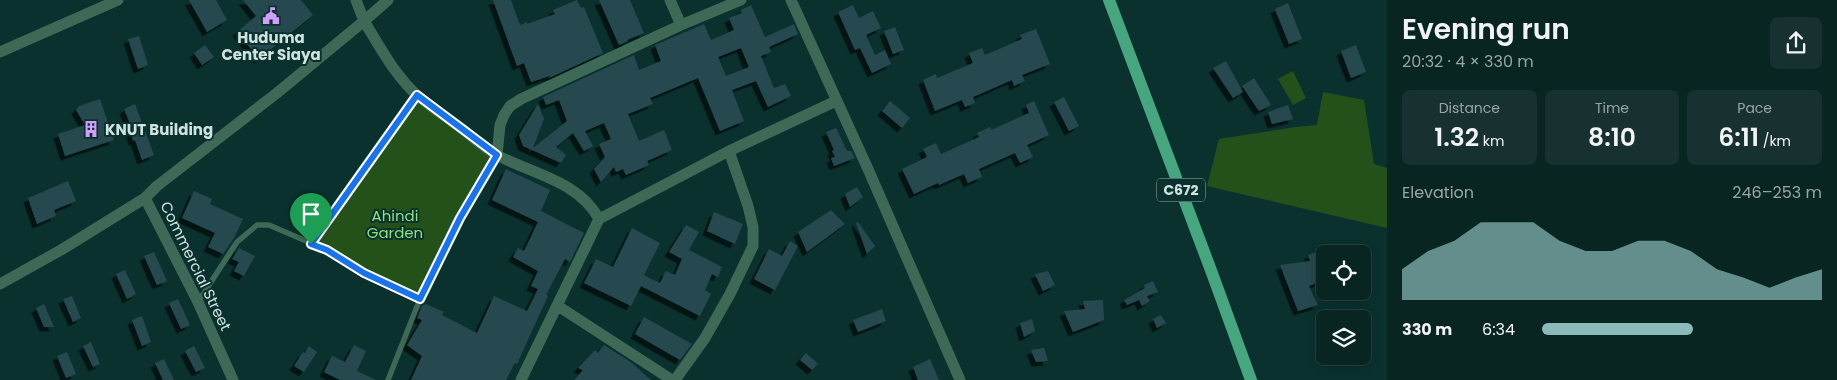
<!DOCTYPE html>
<html lang="en">
<head>
<meta charset="utf-8">
<style>
	body { margin:0; font-family:Poppins,sans-serif; background:#16312f; color:#f1f3f6; height:100vh; display:flex; flex-direction:column; font-size:19px; white-space:nowrap }
	* { box-sizing:border-box; margin:0 }
	p { font-size:16px; color:#98a5a5 }
	.icon { flex:none; width:28px; height:28px; fill:none; stroke:currentColor; stroke-width:2; stroke-linecap:round; stroke-linejoin:round }
	.map { position:relative; flex:1; overflow:hidden }
	.details { display:flex; flex-direction:column; background:#082522; width:450px }
	.details>* { flex:none }
	.controls { position:absolute; left:1316px; top:245px; display:grid; gap:10px }
	.controls a { display:grid; place-items:center; width:55px; height:55px; border-radius:8px; background:#082522; box-shadow:0 2px 12px #0003,0 0 0 1px #294240; font-size:25px }
	.pin { position:absolute; display:grid; place-items:center; width:42px; height:42px; color:#fff; margin:-51px -21px; border-radius:50% 50% 50% 0; rotate:-45deg; box-shadow:0 0 5px #0007 }
	.pin .icon { rotate:45deg }
	.round { display:grid; place-items:center; flex:none; width:52px; height:52px; border-radius:8px; background:#16312f }
	.overview { display:flex; align-items:center; justify-content:space-between; height:85px; padding:0 15px }
	h1 { font-size:28px; font-weight:600; line-height:38px }
	.metrics { display:grid; grid-template-columns:repeat(3,1fr); gap:8px; height:85px; padding:5px 15px }
	.metrics div { display:grid; align-content:center; border-radius:8px; background:#16312f; text-align:center }
	.metrics b { font-size:25px; font-weight:600 }
	.metrics small { font-size:14px; font-weight:400 }
	.metrics p { font-size:14px }
	.chart { height:140px; padding:10px 15px }
	.chart p { display:flex; justify-content:space-between }
	.chart svg { width:100%; height:90px; margin-top:5px; fill:#8bbbb9; opacity:.7 }
	ul { padding:0 15px; list-style:none; font-size:16px }
	li { display:grid; grid-template-columns:80px 60px 1fr; align-items:center; height:38px }
	li i { height:12px; border-radius:6px; background:#8bbbb9 }
	main { display:flex; flex:1; min-height:0 }
	.map>svg:first-child { display:block }
	.green { fill:#24511a }
	.building { fill:#254850; fill-rule:evenodd; filter:url(#shadow) }
	.lines { fill:none; stroke-linecap:round; stroke-linejoin:round }
	.lane { stroke:#3e6956; stroke-width:5.5 }
	.street { stroke:#3e6956; stroke-width:11 }
	.primary { stroke:#47a680; stroke-width:12 }
	.route-casing { stroke:#fff; stroke-width:10 }
	.route { stroke:#1a73e8; stroke-width:6 }
	.labels { text-anchor:middle; dominant-baseline:central; stroke-width:4; stroke-linejoin:round; paint-order:stroke }
	.shield { fill:#0a312e; stroke:#94aeab; stroke-width:1 }
	.shield-label { font-size:14px; font-weight:bold; fill:#cfe3e0 }
	.poi-label { font-size:15px; font-weight:bold; fill:#cfe3e0; stroke:#0a312e }
	.park-label { font-size:15px; fill:#8fe17d; stroke:#0a312e }
	.street-label { font-size:15px; fill:#cfe3e0; stroke:#0a312e }
</style>
</head>
<body>
<main>
<div class="map">
<svg width="1387" height="380" viewBox="0 0 1387 380">
	<defs>
		<filter id="shadow"><feDropShadow dx="-4.5" dy="4.5" stdDeviation="0" flood-color="#0009"/></filter>
	</defs>
	<rect width="100%" height="100%" fill="#0a312e"/>
	<path class="green" d="M 1293,71 L 1306,98 L 1293,105 L 1278,79 Z
		M 1323,92 L 1364,100 L 1374,164 L 1387,168 L 1387,228 L 1207,186 L 1219,139 L 1295,127 L 1317,125 Z
		M 413,100 L 497,155 L 420,299 L 311,244 Z"/>
	<path class="building" d="M 189,0 L 216,0 L 227,20 L 207,32 Z
		M 243,0 L 301,0 L 313,15 L 259,59 L 237,32 L 256,16 Z
		M 493,0 L 511,0 L 520,25 L 527,22 L 527,24 L 555,14 L 553,10 L 577,0 L 581,8 L 584,7 L 603,53 L 549,78 L 550,76 L 531,82 L 524,63 L 517,66 Z
		M 599,0 L 630,0 L 644,33 L 627,40 L 628,41 L 619,45 Z
		M 1288,3 L 1302,39 L 1289,44 L 1275,9 Z
		M 751,5 L 765,37 L 794,24 L 798,34 L 769,47 L 771,52 L 761,56 L 774,88 L 785,84 L 791,96 L 768,107 L 756,81 L 732,90 L 744,121 L 720,131 L 698,78 L 650,98 L 653,104 L 628,114 L 639,141 L 664,130 L 672,150 L 647,161 L 649,165 L 626,175 L 623,169 L 616,172 L 614,167 L 601,182 L 594,169 L 605,157 L 599,144 L 611,139 L 604,123 L 585,131 L 593,146 L 584,151 L 573,133 L 556,147 L 566,155 L 561,163 L 523,146 L 519,135 L 538,104 L 544,119 L 533,148 L 567,121 L 559,100 L 546,105 L 543,97 L 634,55 L 639,70 L 661,61 L 655,45 L 704,24 L 711,40 L 734,30 L 729,18 L 742,13 L 741,10 ZM 741,48 L 749,67 L 726,76 L 718,57 Z
		M 853,5 L 859,18 L 873,11 L 881,28 L 866,35 L 875,55 L 885,50 L 891,64 L 872,73 L 860,48 L 855,50 L 838,12 Z
		M 895,27 L 904,50 L 893,54 L 884,31 Z
		M 1036,29 L 1050,64 L 1022,75 L 1025,81 L 1014,86 L 1012,80 L 973,97 L 975,103 L 965,107 L 962,100 L 935,111 L 923,80 L 936,74 L 937,78 L 973,63 L 969,53 L 982,48 L 985,55 L 1022,39 L 1020,35 Z
		M 139,36 L 148,65 L 138,69 L 128,39 Z
		M 205,45 L 214,57 L 202,65 L 194,53 Z
		M 1356,45 L 1366,72 L 1351,78 L 1341,51 Z
		M 1226,61 L 1243,92 L 1233,98 L 1213,68 Z
		M 1254,78 L 1271,105 L 1259,111 L 1242,86 Z
		M 1064,97 L 1079,126 L 1069,131 L 1054,102 Z
		M 100,99 L 114,140 L 65,156 L 58,134 L 85,125 L 76,110 L 79,106 Z
		M 890,101 L 910,118 L 902,128 L 882,111 Z
		M 1034,101 L 1049,135 L 1027,145 L 1033,157 L 1020,163 L 1015,153 L 979,169 L 982,177 L 968,183 L 964,174 L 939,185 L 938,183 L 914,194 L 902,169 L 927,157 L 923,149 L 936,143 L 941,154 L 979,137 L 977,133 L 990,127 L 991,130 L 1029,113 L 1026,105 Z
		M 135,104 L 154,155 L 142,160 L 135,140 L 133,141 L 131,132 L 133,131 L 124,109 Z
		M 1288,105 L 1293,119 L 1272,124 L 1268,112 Z
		M 836,128 L 847,151 L 851,151 L 855,158 L 834,166 L 831,158 L 835,157 L 832,151 L 834,150 L 826,132 Z
		M 506,169 L 550,190 L 541,211 L 584,233 L 570,262 L 565,259 L 546,295 L 548,296 L 517,364 L 515,363 L 506,380 L 411,380 L 422,356 L 407,345 L 422,320 L 417,318 L 422,306 L 426,304 L 444,312 L 442,315 L 477,333 L 494,296 L 527,311 L 538,289 L 531,286 L 538,271 L 513,257 L 518,248 L 524,251 L 538,222 L 492,200 Z
		M 68,181 L 76,201 L 54,210 L 56,216 L 37,224 L 28,198 Z
		M 857,187 L 863,197 L 850,207 L 845,194 Z
		M 194,191 L 212,199 L 210,204 L 243,219 L 234,238 L 223,254 L 208,247 L 215,233 L 182,218 Z
		M 831,210 L 845,224 L 807,252 L 798,232 Z
		M 714,212 L 743,224 L 735,244 L 707,231 Z
		M 858,222 L 875,246 L 867,254 L 856,223 Z
		M 686,225 L 699,232 L 689,250 L 722,267 L 718,277 L 712,274 L 705,290 L 711,294 L 700,316 L 641,286 L 631,306 L 584,283 L 596,259 L 613,267 L 632,228 L 660,243 L 644,275 L 660,283 L 666,271 L 675,275 L 682,259 L 669,252 Z
		M 790,241 L 798,246 L 775,290 L 754,279 L 769,249 L 782,256 Z
		M 239,248 L 255,256 L 244,276 L 234,271 L 239,262 L 232,259 Z
		M 1325,249 L 1325,280 L 1309,286 L 1318,305 L 1298,311 L 1280,265 L 1310,261 L 1308,255 Z
		M 154,252 L 167,281 L 157,285 L 144,256 Z
		M 125,270 L 136,294 L 127,299 L 116,274 Z
		M 1048,271 L 1055,285 L 1043,291 L 1035,274 Z
		M 1153,281 L 1158,292 L 1147,296 L 1150,301 L 1142,306 L 1139,300 L 1127,305 L 1124,300 L 1145,288 L 1144,285 Z
		M 72,296 L 81,318 L 73,322 L 63,299 Z
		M 178,299 L 190,325 L 181,329 L 169,303 Z
		M 1103,300 L 1104,320 L 1073,332 L 1064,311 L 1085,309 L 1083,301 Z
		M 44,304 L 54,327 L 44,327 L 36,308 Z
		M 882,309 L 886,321 L 858,332 L 853,320 Z
		M 1161,315 L 1166,323 L 1157,328 L 1153,319 Z
		M 142,316 L 151,342 L 142,346 L 132,320 Z
		M 644,317 L 692,344 L 680,360 L 635,334 Z
		M 1032,319 L 1035,331 L 1024,337 L 1020,323 Z
		M 91,342 L 100,364 L 93,367 L 83,346 Z
		M 354,345 L 366,351 L 357,371 L 376,380 L 340,380 L 324,372 L 332,356 L 345,362 Z
		M 604,345 L 632,363 L 651,380 L 574,380 L 583,370 L 578,368 L 595,350 L 598,353 Z
		M 194,346 L 205,368 L 196,372 L 185,351 Z
		M 309,346 L 317,352 L 304,372 L 294,366 L 303,352 L 305,353 Z
		M 1044,348 L 1048,361 L 1036,362 L 1031,350 Z
		M 67,352 L 76,374 L 66,378 L 57,356 Z
		M 806,353 L 818,364 L 812,370 L 800,360 Z
		M 164,359 L 174,380 L 163,380 L 155,363 Z
		M 930,359 L 939,380 L 918,380 L 913,367 Z"/>
	<g class="lines">
		<path class="lane" d="M 198,302 L 237,242 L 257,225 L 269,225 L 327,250 L 364,273 L 420,299 L 388,380"/>
		<path class="street" d="M 388,0 L 364,21 C 380,47 395,76 418,96 C 431,107 446,117 461,128 C 473,137 484,148 497,155 C 532,174 579,181 599,219 L 521,380
			M 670,0 L 681,25
			M 791,0 L 868,169 L 960,380
			M 0,52 L 118,0
			M 599,219 L 729,151 L 836,101
			M 311,244 L 417,95
			M 0,284 L 61,250 L 145,198
			M 420,299 L 460,218 L 497,155 L 500,125 L 504,115 L 510,106 L 521,99 L 681,25 L 741,0
			M 558,306 L 672,380
			M 233,380 L 198,302 L 145,198 L 157,186 L 277,93 L 364,21 L 356,0
			M 675,380 L 705,338 L 730,294 L 753,246 L 753,227 L 748,206 L 729,151"/>
		<path class="primary" d="M 1109,0 L 1212,273 L 1251,380"/>
	</g>
	<g class="lines">
		<g class="route-casing">
			<path id="route" d="M 417,95 L 497,155 L 460,218 L 420,299 L 364,273 L 327,250 L 311,244 Z"/>
		</g>
		<use href="#route" class="route"/>
	</g>
	<defs>
		<g id="civic-bare" transform="scale(1.35)"><path d="M-.6-6.5H3V-4.5H.6V-3L4-1V1h2V6H-6V1h2V-1L-.6-3ZM-1.2 2.5V6h2.4V2.5Z" fill="#d29dfd" stroke="#0a312e" stroke-width="2.5" paint-order="stroke"/></g>
		<g id="building-bare" transform="scale(1.35)"><path d="M-4-6H4V6H1V3H-1V6H-4ZM-2.5-4.3h1.7v1.8h-1.7ZM.8-4.3h1.7v1.8H.8ZM-2.5-1h1.7V.8h-1.7ZM.8-1h1.7V.8H.8Z" fill="#d29dfd" stroke="#0a312e" stroke-width="2.5" paint-order="stroke"/></g>
	</defs>
	<g fill-rule="evenodd">
		<use href="#civic-bare" x="271" y="16"/>
		<use href="#building-bare" x="91" y="129"/>
	</g>
	<g class="labels">
		<rect class="shield" x="1157" y="178.5" width="48" height="23" rx="4"/>
		<g class="shield-label">
			<text x="1181" y="190">C672</text>
		</g>
		<g class="poi-label">
			<text x="271" y="37">Huduma<tspan x="271" dy="17">Center Siaya</tspan></text>
			<text x="105" y="129" text-anchor="start">KNUT Building</text>
		</g>
		<g class="park-label">
			<text x="395" y="215">Ahindi<tspan x="395" dy="17">Garden</tspan></text>
		</g>
		<g class="street-label">
			<text transform="translate(196 266) rotate(64)">Commercial Street</text>
		</g>
	</g>
</svg>
<div class="controls">
<a><svg class="icon" aria-label="locate" viewBox="0 0 24 24"><circle cx="12" cy="12" r="6"/><path d="M12 2v4M12 18v4M2 12h4M18 12h4"/></svg></a>
<a><svg class="icon" aria-label="layers" viewBox="0 0 24 24"><path d="M12 4l9 5-9 5-9-5zM3 14l9 5 9-5"/></svg></a>
</div>
<div class="pin" style="left:311px;top:244px;background:#1e9e55"><svg class="icon" aria-label="arrive" viewBox="0 0 24 24"><path d="M6 21V4h12l-3 4 3 4H6"/></svg></div>
</div>
<section class="details">
<div class="overview"><div><h1>Evening run</h1><p>20:32 · 4 × 330 m</p></div><a class="round"><svg class="icon" aria-label="share" viewBox="0 0 24 24"><path d="M12 15V3M7 8l5-5 5 5M5 13v7h14v-7"/></svg></a></div>
<div class="metrics">
<div><p>Distance</p><b>1.32<small> km</small></b></div>
<div><p>Time</p><b>8:10</b></div>
<div><p>Pace</p><b>6:11<small> /km</small></b></div>
</div>
<div class="chart"><p><span>Elevation</span>246–253 m</p>
<svg viewBox="0 0 160 44" preserveAspectRatio="none"><path d="M0 44V29L10 20L20 15L30 6L40 6L50 6L60 15L70 20L80 20L90 15L100 15L110 20L120 29L130 33L140 38L150 33L160 29V44z"/></svg>
</div>
<ul>
<li><b>330 m</b>6:34<i style="width:54%"></i></li>
</ul>
</section>
</main>
</body>
</html>
